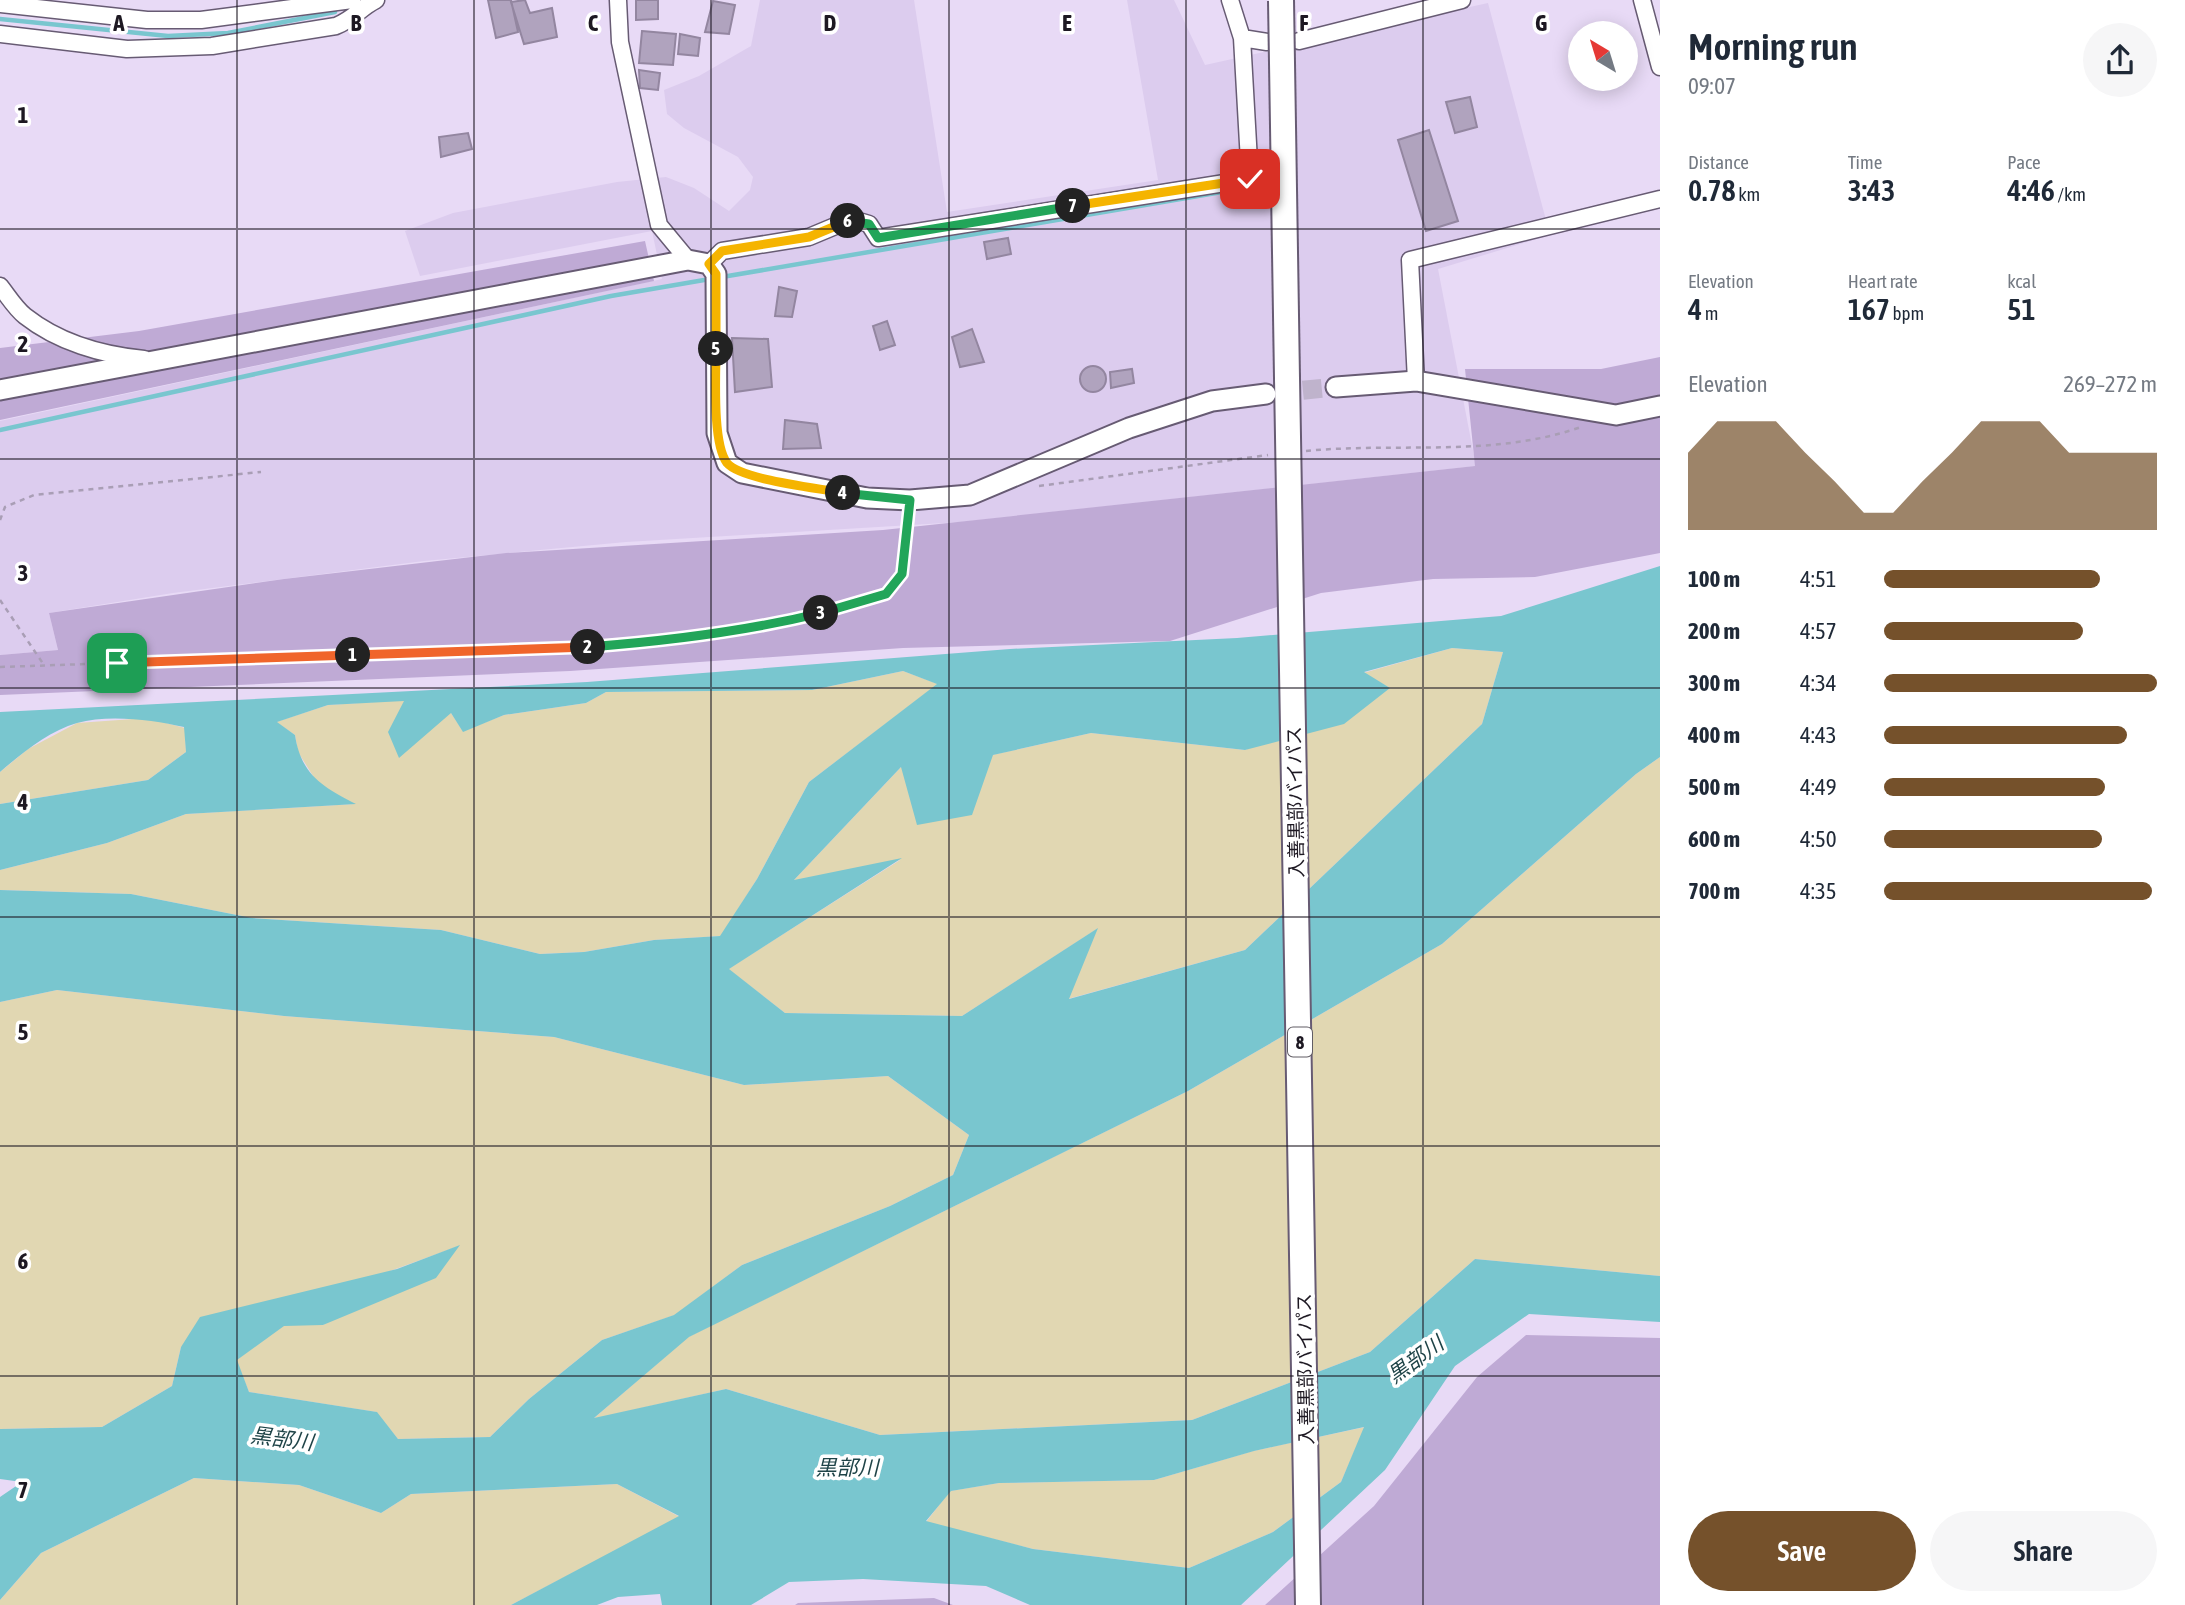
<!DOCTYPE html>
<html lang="en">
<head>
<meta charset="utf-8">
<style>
	body { margin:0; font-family:"Asap Condensed","Noto Sans JP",sans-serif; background:#f6f6f7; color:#1f2937; height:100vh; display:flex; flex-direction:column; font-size:26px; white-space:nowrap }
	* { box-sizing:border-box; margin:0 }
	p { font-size:23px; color:#747a83 }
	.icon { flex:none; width:38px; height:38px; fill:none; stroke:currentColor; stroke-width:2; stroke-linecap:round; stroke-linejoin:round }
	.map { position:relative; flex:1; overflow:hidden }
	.sheet { display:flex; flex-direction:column; background:#fff; width:525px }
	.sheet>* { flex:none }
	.needle { width:46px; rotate:322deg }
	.tools { position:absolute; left:1568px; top:21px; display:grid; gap:14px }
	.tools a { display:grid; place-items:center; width:70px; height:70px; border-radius:50%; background:#fff; box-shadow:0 4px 18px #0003; font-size:35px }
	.pin { position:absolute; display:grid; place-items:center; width:60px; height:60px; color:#fff; margin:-30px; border-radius:14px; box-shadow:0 4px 10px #0006 }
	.km { position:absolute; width:35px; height:35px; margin:-18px; border-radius:50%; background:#222; color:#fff; font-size:19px; line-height:35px; text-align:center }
	.round { display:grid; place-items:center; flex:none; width:74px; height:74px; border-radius:37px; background:#f6f6f7 }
	.summary { display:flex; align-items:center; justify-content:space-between; height:119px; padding:0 28px }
	h1 { font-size:38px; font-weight:600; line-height:52px }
	.metrics { display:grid; grid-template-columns:repeat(3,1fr); gap:10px; height:119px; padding:7px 28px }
	.metrics div { display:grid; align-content:center }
	.metrics b { font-size:30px; font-weight:600 }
	.metrics small { font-size:19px; font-weight:400 }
	.metrics p { font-size:19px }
	.chart { height:196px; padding:14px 28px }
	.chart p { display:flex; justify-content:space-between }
	.chart svg { width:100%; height:126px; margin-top:7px; fill:#75512b; opacity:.7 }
	.primary-button { display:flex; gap:14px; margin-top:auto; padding:14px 28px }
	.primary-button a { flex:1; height:80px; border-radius:42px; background:#75512b; color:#fff; font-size:28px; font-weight:600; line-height:80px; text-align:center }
	.primary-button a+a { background:#f6f6f7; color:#1f2937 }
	ul { padding:0 28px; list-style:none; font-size:23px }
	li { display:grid; grid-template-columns:112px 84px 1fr; align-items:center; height:52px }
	li i { height:18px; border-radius:9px; background:#75512b }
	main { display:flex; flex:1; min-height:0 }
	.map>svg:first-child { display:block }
	.built { fill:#dcccee }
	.green { fill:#bfaad5 }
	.sand { fill:#e1d7b2 }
	.water { fill:#79c6cf; fill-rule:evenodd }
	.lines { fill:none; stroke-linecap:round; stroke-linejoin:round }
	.stream { stroke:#79c6cf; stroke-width:4.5 }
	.building { fill:#b0a3be; stroke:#9386a0; stroke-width:2 }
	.tertiary-tunnel { stroke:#bfb3cc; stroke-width:19; stroke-dasharray:19 10; stroke-linecap:butt }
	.minor-casing { stroke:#675b73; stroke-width:19 }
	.tertiary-casing { stroke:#675b73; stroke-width:23 }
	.trunk-casing { stroke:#675b73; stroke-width:28 }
	.path { stroke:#a99eb5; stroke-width:2.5; stroke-dasharray:5 5; stroke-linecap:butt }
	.minor { stroke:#fff; stroke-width:16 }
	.tertiary { stroke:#fff; stroke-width:19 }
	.trunk { stroke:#fff; stroke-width:24 }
	.trunk-bridge-casing { stroke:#675b73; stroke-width:28; stroke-linecap:butt }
	.trunk-bridge { stroke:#fff; stroke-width:24 }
	.split-1-casing { stroke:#fff; stroke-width:14 }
	.split-2-casing { stroke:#fff; stroke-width:14 }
	.split-3-casing { stroke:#fff; stroke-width:14 }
	.split-4-casing { stroke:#fff; stroke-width:14 }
	.split-5-casing { stroke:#fff; stroke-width:14 }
	.split-6-casing { stroke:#fff; stroke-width:14 }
	.split-7-casing { stroke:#fff; stroke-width:14 }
	.split-8-casing { stroke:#fff; stroke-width:14 }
	.split-1 { stroke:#f0652b; stroke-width:9 }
	.split-2 { stroke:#f0652b; stroke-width:9 }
	.split-3 { stroke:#22a559; stroke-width:9 }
	.split-4 { stroke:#22a559; stroke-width:9 }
	.split-5 { stroke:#f5b400; stroke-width:9 }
	.split-6 { stroke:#f5b400; stroke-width:9 }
	.split-7 { stroke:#22a559; stroke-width:9 }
	.split-8 { stroke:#f5b400; stroke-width:9 }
	.grid { fill:none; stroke:#1d1822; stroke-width:2; stroke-opacity:0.55 }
	.labels { text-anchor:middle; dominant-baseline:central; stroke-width:7; stroke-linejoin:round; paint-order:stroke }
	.shield { fill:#fff; stroke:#615d64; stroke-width:2 }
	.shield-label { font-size:18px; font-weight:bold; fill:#1d1822 }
	.street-label { font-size:19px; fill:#1d1822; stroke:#fff }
	.water-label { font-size:21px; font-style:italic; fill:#1f4448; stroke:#fff }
	.grid-label { font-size:23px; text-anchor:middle; font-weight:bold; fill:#1d1822; stroke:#fff; stroke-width:7; stroke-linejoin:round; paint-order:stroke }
</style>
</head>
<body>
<main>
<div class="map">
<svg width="1660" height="1605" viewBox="0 0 1660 1605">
	<rect width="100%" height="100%" fill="#e8daf6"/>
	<path class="built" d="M 760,0 L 914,0 L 947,212 L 1158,180 L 1127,0 L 1174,0 L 1205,65 L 1488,3 L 1550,235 L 1438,269 L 1476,466 L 961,522 L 626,542 L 424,561 L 173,593 L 49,613 L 58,650 L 0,655 L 0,421 L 662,279 L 652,231 L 420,276 L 405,231 L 453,213 L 617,182 L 666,177 L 694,188 L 729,211 L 750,190 L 753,177 L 738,157 L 684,128 L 667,114 L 664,90 L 699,76 L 751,46 Z"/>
	<path class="green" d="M 645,241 L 654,281 L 0,420 L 0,348 L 139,331 Z
		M 1660,357 L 1660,553 L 1535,577 L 1433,579 L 1321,593 L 1170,641 L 903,648 L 570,671 L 0,695 L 0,655 L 58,650 L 49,613 L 284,579 L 506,553 L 883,530 L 1475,466 L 1465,369 L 1601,369 Z
		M 1526,1335 L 1660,1338 L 1660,1605 L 1265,1605 L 1374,1506 L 1477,1377 Z
		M 934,1598 L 953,1605 L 795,1605 L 798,1603 Z"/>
	<path class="sand" d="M 1452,648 L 1503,652 L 1482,724 L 1245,950 L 1068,999 L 1097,929 L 962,1016 L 785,1013 L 728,969 L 900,860 L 793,881 L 901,767 L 992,755 L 1091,733 L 1245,750 L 1390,688 L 1363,673 Z
		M 903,671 L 938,684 L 809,782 L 757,879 L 721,936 L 654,940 L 584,952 L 540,954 L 441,930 L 252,918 L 131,894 L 0,890 L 0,870 L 107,843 L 186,814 L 354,804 L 318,784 L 298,752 L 295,735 L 276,722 L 328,705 L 405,700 L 451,713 L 463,731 L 504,715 L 586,703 L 606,692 L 812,690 Z
		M 147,718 L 185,728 L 186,752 L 148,780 L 0,804 L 0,772 L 28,749 L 77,723 Z
		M 1660,757 L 1660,1276 L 1475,1259 L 1370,1352 L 1192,1420 L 880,1435 L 726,1389 L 593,1419 L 688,1337 L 1188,1091 L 1442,944 L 1636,774 Z
		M 57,990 L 284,1016 L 554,1037 L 744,1085 L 888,1076 L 969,1135 L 953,1175 L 890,1206 L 742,1265 L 675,1315 L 602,1340 L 529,1399 L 490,1437 L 398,1439 L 376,1412 L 249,1392 L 236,1360 L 284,1325 L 323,1325 L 459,1246 L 181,1347 L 172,1386 L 102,1427 L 0,1429 L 0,1002 Z
		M 1365,1427 L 1341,1482 L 1273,1532 L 1189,1568 L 1033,1549 L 926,1522 L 950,1491 L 999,1483 L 1154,1480 L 1253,1451 Z
		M 194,1478 L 299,1485 L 381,1513 L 411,1494 L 617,1484 L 680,1517 L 511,1605 L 0,1605 L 0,1600 L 41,1553 Z"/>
	<path class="water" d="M 1660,566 L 1660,757 L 1636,774 L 1442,944 L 1188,1091 L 689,1337 L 594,1418 L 726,1389 L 880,1435 L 1192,1420 L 1370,1352 L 1475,1259 L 1660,1276 L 1660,1322 L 1529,1314 L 1455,1366 L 1385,1470 L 1241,1605 L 1030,1605 L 986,1586 L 863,1579 L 789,1582 L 751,1605 L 662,1605 L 660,1594 L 618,1597 L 597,1605 L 511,1605 L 679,1516 L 617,1484 L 411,1494 L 381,1513 L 299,1485 L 194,1478 L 41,1553 L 0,1600 L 0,1497 L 22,1482 L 0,1479 L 0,1429 L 102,1427 L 172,1386 L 181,1347 L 200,1317 L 397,1269 L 460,1245 L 436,1278 L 323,1325 L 284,1326 L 237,1360 L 249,1392 L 377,1412 L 398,1439 L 490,1437 L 529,1399 L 602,1340 L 674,1315 L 742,1265 L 890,1206 L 953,1175 L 969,1135 L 888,1076 L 744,1085 L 554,1037 L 284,1016 L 57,990 L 0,1002 L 0,890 L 131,894 L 252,918 L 441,930 L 540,954 L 584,952 L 654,940 L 720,936 L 757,879 L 809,782 L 937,684 L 903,671 L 812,690 L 606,692 L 586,703 L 504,715 L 463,732 L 451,713 L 399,758 L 388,732 L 404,701 L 328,705 L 277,722 L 295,735 C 301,775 323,787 356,804 L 186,814 L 107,843 L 0,870 L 0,804 L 148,780 L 186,752 L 184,727 C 153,720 109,714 77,723 C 49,731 22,753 0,772 L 0,712 L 587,682 L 1010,649 L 1237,638 L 1501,616 ZM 1452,648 L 1503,652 L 1482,724 L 1245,950 L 1069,999 L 1098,928 L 962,1016 L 785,1013 L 729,969 L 902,858 L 794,880 L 901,767 L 917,825 L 972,815 L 993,755 L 1091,733 L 1245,750 L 1344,724 L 1390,688 L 1364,672 ZM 1364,1427 L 1341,1482 L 1273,1532 L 1189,1568 L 1033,1549 L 926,1521 L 951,1491 L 999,1483 L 1154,1480 L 1254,1451 Z"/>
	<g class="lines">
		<path class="stream" d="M 0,19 L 168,36 L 228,33 L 335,12
			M 722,277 L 1263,185
			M 0,430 L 611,296 L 710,279"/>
	</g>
	<path class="building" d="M 488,0 L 511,0 L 518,32 L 496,38 Z
		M 525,0 L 530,13 L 552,8 L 557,37 L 524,44 L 511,2 Z
		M 636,0 L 658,0 L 658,19 L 636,20 Z
		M 713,1 L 735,5 L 729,34 L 705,32 Z
		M 642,31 L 676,34 L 673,65 L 639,63 Z
		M 680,34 L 700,38 L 698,56 L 678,54 Z
		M 639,70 L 660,73 L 658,90 L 640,88 Z
		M 1470,97 L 1477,127 L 1455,133 L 1446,102 Z
		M 1429,130 L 1458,221 L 1426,231 L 1398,140 Z
		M 468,133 L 472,149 L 441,157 L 439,137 Z
		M 1008,238 L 1011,254 L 987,259 L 984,242 Z
		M 779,287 L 797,291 L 792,317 L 775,316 Z
		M 887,321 L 895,345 L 880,350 L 873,326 Z
		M 972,329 L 984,362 L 960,367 L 952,337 Z
		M 732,338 L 768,339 L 772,387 L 735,392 Z
		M1080 379a13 13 0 1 1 26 0a13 13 0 1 1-26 0Z
		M 1132,369 L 1134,383 L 1111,388 L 1110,372 Z
		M 785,420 L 817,424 L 821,448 L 783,449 Z"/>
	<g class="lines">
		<path class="tertiary-tunnel" d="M 1274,393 L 1336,387"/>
		<g class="minor-casing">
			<path id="minor" d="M 618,0 L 620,42 L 659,225 L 688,260
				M 1642,0 L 1660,67
				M 0,4 L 147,20 L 201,20 L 352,0
				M 0,34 L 127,49 L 212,46 L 336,26 C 355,18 360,8 376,0
				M 1242,38 L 1267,42
				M 1299,41 L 1462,0
				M 709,264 L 722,251 L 809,237 L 852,219 L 869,224 L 878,238 L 1250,179 L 1242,38 L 1230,0
				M 0,286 C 8,296 15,308 25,316 C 58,342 102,355 144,359
				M 1416,381 L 1410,260 L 1660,199"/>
		</g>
		<g class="tertiary-casing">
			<path id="tertiary" d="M 1336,387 L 1416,381 L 1616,415 L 1660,406
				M 0,390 L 688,260 L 709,264 L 716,274 L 717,433 L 727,463 L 742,473 L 867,498 L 910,500 L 970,495 L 1129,428 L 1212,401 L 1266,394"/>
		</g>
		<g class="trunk-casing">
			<path id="trunk" d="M 1287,378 L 1308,1605"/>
		</g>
		<path class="path" d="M 1306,451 C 1397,442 1493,458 1581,427
			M 1039,486 L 1268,455
			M 0,520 L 5,507 L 34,495 L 261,472
			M 0,600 L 44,665
			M 0,667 L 583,647 L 683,640 L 761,628 L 886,594 L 902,574 L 908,516"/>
		<use href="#minor" class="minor"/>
		<use href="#tertiary" class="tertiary"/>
		<use href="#trunk" class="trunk"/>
		<g class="trunk-bridge-casing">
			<path id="trunk-bridge" d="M 1281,0 L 1287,378"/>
		</g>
		<use href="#trunk-bridge" class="trunk-bridge"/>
	</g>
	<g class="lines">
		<g class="split-1-casing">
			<path id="split-1" d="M 117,663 L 353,655"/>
		</g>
		<g class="split-2-casing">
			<path id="split-2" d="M 353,655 L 588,647"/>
		</g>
		<g class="split-3-casing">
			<path id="split-3" d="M 588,647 C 668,641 743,632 821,613"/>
		</g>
		<g class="split-4-casing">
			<path id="split-4" d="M 821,613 L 886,594 L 902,574 L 910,500 L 843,493"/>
		</g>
		<g class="split-5-casing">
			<path id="split-5" d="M 716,349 C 716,375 712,443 727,463 C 741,480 819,488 843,493"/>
		</g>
		<g class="split-6-casing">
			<path id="split-6" d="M 716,349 L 716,274 L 709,264 L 722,251 L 809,237 L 848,221"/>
		</g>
		<g class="split-7-casing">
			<path id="split-7" d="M 848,221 L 869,224 L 878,238 L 1073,206"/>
		</g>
		<g class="split-8-casing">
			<path id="split-8" d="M 1073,206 L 1250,179"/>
		</g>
		<use href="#split-1" class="split-1"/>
		<use href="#split-2" class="split-2"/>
		<use href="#split-3" class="split-3"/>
		<use href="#split-4" class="split-4"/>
		<use href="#split-5" class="split-5"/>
		<use href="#split-6" class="split-6"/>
		<use href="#split-7" class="split-7"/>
		<use href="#split-8" class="split-8"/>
	</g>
	<path class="grid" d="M 237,0 L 237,1605M 474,0 L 474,1605M 711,0 L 711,1605M 949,0 L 949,1605M 1186,0 L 1186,1605M 1423,0 L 1423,1605M 0,229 L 1660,229M 0,459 L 1660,459M 0,688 L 1660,688M 0,917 L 1660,917M 0,1146 L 1660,1146M 0,1376 L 1660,1376"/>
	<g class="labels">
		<rect class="shield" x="1288" y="1027.5" width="24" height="29" rx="5"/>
		<g class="shield-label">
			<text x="1300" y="1042">8</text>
		</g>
		<g class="street-label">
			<text transform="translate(1295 802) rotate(-91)">入善黒部バイパス</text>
			<text transform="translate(1305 1369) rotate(-91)">入善黒部バイパス</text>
		</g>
		<g class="water-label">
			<text transform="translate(1415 1359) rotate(-36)">黒部川</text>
			<text transform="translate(282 1438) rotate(7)">黒部川</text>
			<text x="847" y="1467">黒部川</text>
		</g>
	</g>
	<g class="grid-label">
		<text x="119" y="31">A</text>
		<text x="356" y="31">B</text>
		<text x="593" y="31">C</text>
		<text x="830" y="31">D</text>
		<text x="1067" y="31">E</text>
		<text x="1304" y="31">F</text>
		<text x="1541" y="31">G</text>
		<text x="23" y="123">1</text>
		<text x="23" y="352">2</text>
		<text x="23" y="581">3</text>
		<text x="23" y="810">4</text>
		<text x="23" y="1040">5</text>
		<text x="23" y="1269">6</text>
		<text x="23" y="1498">7</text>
	</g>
</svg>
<div class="tools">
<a><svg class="needle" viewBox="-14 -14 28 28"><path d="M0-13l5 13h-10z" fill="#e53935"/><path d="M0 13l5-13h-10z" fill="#747a83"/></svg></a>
</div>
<div class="pin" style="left:117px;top:663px;background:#1e9e55"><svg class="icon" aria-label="arrive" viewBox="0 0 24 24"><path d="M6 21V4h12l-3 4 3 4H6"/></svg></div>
<div class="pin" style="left:1250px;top:179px;background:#d93025"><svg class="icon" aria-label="check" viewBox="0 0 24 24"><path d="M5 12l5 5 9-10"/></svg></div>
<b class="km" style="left:353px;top:655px">1</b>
<b class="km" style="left:588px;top:647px">2</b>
<b class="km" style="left:821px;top:613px">3</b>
<b class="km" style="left:843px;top:493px">4</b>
<b class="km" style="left:716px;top:349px">5</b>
<b class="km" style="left:848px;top:221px">6</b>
<b class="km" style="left:1073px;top:206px">7</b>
</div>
<section class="sheet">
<div class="summary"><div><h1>Morning run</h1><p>09:07</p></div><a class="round"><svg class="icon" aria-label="share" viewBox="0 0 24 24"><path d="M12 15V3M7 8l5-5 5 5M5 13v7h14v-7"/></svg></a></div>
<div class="metrics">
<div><p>Distance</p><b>0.78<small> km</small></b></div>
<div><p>Time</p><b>3:43</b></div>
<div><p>Pace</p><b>4:46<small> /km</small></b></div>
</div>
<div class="metrics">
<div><p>Elevation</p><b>4<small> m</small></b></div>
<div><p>Heart rate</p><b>167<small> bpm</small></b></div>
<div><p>kcal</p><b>51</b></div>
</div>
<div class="chart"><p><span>Elevation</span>269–272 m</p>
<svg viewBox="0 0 160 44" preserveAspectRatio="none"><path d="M0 44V17L10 6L20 6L30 6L40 17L50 27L60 38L70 38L80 27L90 17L100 6L110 6L120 6L130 17L140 17L150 17L160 17V44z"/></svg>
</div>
<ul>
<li><b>100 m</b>4:51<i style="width:79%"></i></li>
<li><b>200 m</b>4:57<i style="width:73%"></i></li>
<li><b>300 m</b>4:34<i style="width:100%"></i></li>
<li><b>400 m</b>4:43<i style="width:89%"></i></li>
<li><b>500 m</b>4:49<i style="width:81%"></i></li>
<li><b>600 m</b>4:50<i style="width:80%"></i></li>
<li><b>700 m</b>4:35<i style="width:98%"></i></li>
</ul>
<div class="primary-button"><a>Save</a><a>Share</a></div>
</section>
</main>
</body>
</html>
